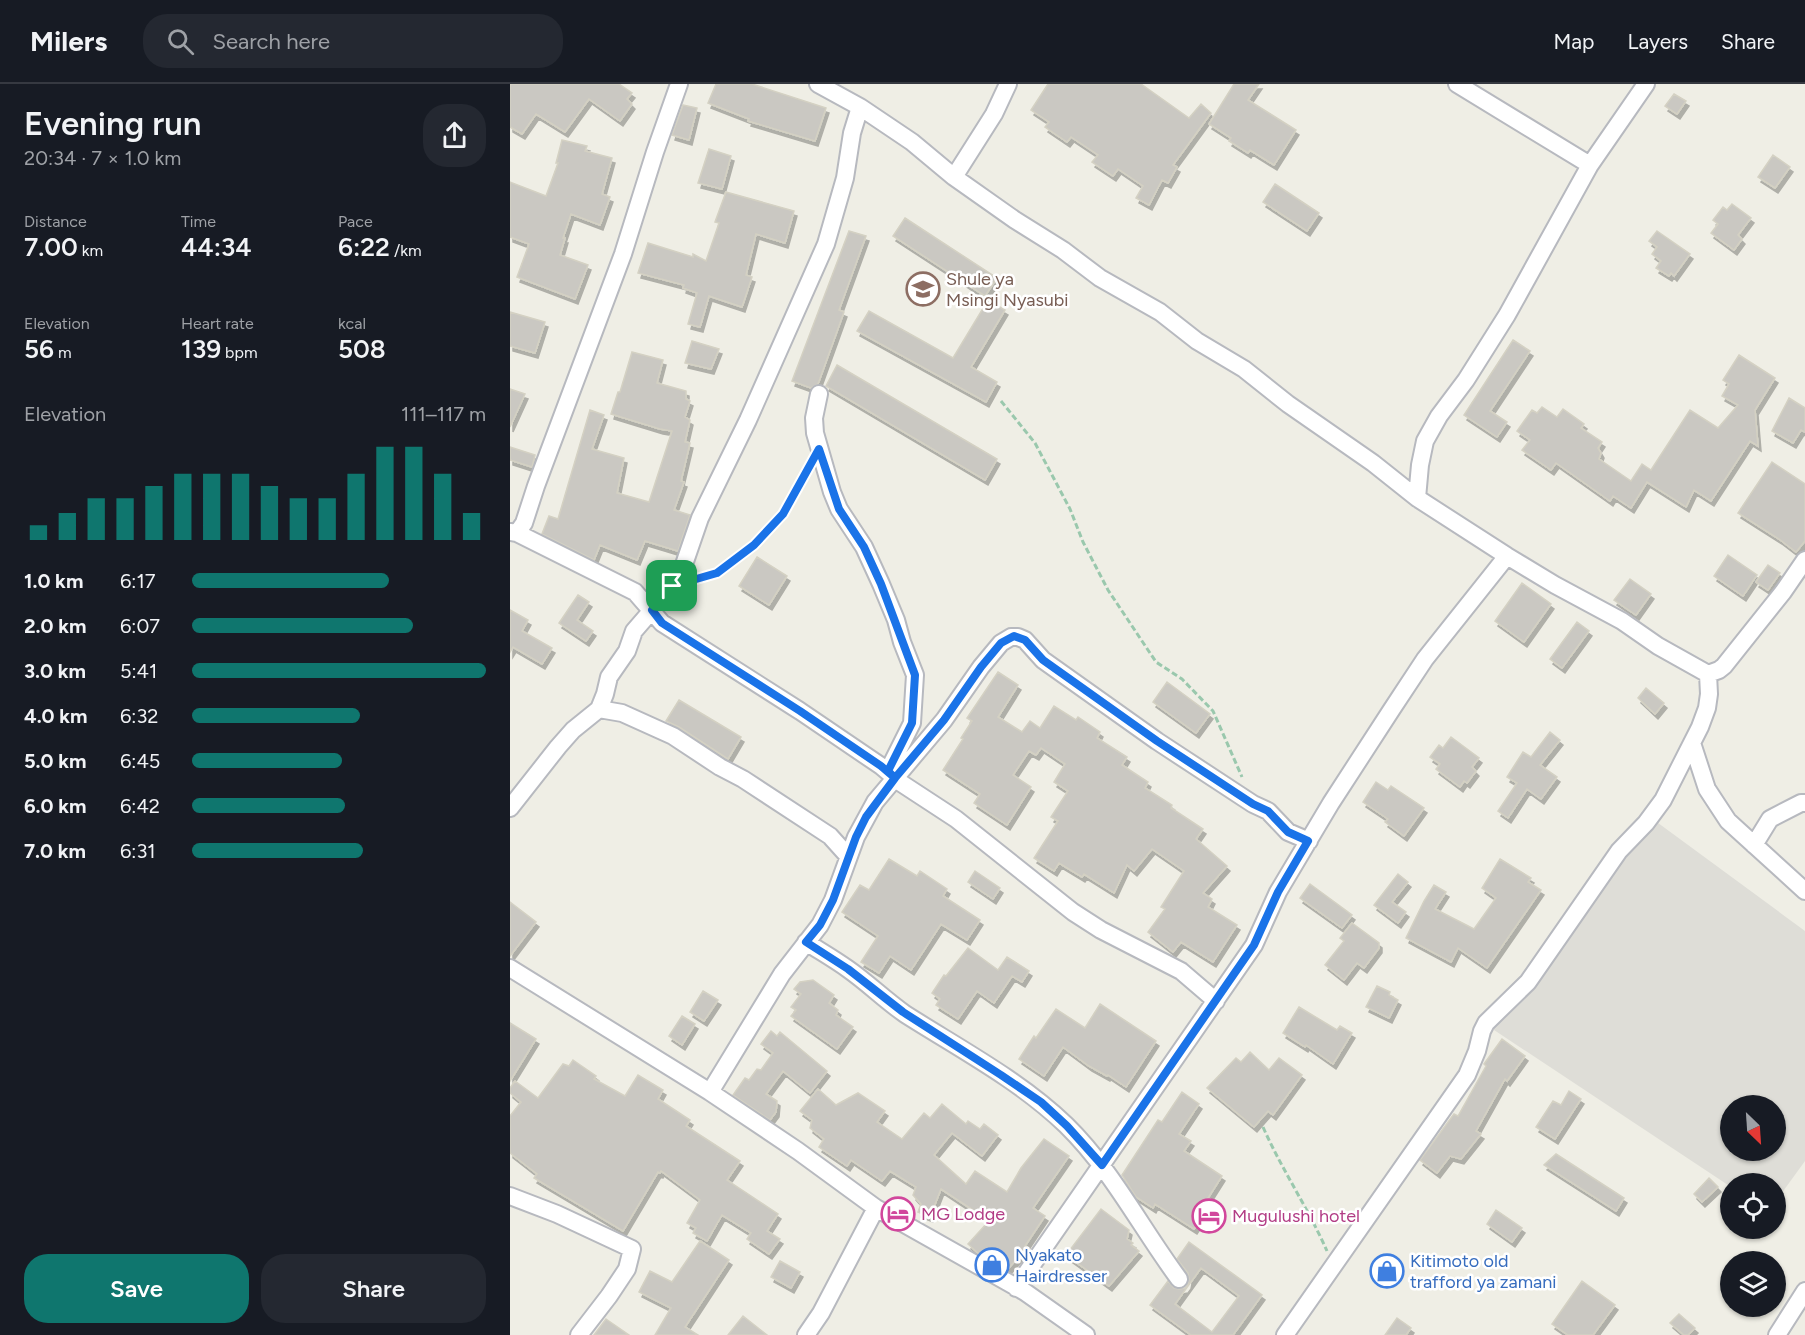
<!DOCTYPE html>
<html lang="en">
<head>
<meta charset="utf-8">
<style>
	body { margin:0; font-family:Figtree,sans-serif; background:#242831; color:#f1f3f6; height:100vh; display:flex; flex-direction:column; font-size:22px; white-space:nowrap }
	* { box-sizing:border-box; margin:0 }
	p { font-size:20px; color:#9ea1a6 }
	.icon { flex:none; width:33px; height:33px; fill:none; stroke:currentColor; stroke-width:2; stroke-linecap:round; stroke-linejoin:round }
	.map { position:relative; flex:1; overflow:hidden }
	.details { display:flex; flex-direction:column; background:#171b24; width:510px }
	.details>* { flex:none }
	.needle { width:39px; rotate:155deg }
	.controls { position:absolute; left:1210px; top:1011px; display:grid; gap:12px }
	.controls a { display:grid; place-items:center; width:66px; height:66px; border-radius:50%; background:#171b24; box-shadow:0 2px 4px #0004; font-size:30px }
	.pin { position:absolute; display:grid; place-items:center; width:51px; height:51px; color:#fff; margin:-26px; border-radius:12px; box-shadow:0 3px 9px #0006 }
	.round { display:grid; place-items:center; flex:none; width:63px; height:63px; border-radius:24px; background:#242831 }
	.summary { display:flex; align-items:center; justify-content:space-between; height:102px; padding:0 24px }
	h1 { font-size:33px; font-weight:600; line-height:45px }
	.metrics { display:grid; grid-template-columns:repeat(3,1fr); gap:9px; height:102px; padding:6px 24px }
	.metrics div { display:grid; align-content:center }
	.metrics b { font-size:26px; font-weight:600 }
	.metrics small { font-size:16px; font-weight:400 }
	.metrics p { font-size:16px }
	.chart { height:168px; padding:12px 24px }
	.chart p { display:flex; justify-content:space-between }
	.chart svg { width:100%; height:108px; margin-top:6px; stroke:#0f766e; stroke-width:6 }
	.button { display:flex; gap:12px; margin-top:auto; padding:12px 24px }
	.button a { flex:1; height:69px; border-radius:24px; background:#0f766e; color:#fff; font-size:24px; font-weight:600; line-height:69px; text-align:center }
	.button a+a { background:#242831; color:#f1f3f6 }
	ul { padding:0 24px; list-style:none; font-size:20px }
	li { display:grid; grid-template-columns:96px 72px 1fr; align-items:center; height:45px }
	li i { height:15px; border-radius:8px; background:#0f766e }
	header { display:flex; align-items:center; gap:36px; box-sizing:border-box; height:84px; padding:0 30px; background:#171b24; border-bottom:2px solid #363941 }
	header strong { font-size:28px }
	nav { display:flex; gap:33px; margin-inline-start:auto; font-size:21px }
	.search { width:420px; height:54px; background:#242831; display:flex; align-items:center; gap:15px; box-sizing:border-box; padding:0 21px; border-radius:24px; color:#9ea1a6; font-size:22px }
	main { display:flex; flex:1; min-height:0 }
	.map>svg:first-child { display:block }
	.industrial { fill:#deddd7; fill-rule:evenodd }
	.building { fill:#cac8c2; stroke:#d4d1c3; stroke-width:1.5; fill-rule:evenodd; filter:url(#shadow) }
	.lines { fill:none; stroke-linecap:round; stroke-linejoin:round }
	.minor-casing { stroke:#b7b9bf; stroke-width:20 }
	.path { stroke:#9ac8ad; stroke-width:3; stroke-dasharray:6 3; stroke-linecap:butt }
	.minor { stroke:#fff; stroke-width:16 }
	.route-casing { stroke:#fff; stroke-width:12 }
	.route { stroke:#1a73e8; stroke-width:8 }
	.labels { text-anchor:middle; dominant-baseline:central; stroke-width:5; stroke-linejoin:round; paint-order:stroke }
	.education-label { font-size:18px; fill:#785e54; stroke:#fff; text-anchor:start }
	.hotel-label { font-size:18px; fill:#b23c85; stroke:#fff; text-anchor:start }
	.shop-label { font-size:18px; fill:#366cbe; stroke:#fff; text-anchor:start }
</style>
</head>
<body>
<header>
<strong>Milers</strong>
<div class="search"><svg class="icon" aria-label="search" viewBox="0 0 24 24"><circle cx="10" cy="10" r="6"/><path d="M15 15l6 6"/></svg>Search here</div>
<nav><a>Map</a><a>Layers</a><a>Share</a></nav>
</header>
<main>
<section class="details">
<div class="summary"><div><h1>Evening run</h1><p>20:34 · 7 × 1.0 km</p></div><a class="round"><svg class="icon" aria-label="share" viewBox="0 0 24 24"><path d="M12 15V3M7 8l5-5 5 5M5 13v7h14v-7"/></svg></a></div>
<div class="metrics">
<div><p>Distance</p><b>7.00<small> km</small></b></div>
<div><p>Time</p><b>44:34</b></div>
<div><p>Pace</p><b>6:22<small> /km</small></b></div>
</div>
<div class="metrics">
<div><p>Elevation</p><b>56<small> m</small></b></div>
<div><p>Heart rate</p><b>139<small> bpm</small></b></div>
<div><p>kcal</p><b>508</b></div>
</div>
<div class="chart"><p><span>Elevation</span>111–117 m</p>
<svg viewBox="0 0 160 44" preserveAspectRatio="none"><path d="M5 44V38M15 44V33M25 44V27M35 44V27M45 44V22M55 44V17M65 44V17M75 44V17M85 44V22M95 44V27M105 44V27M115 44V17M125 44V6M135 44V6M145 44V17M155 44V33"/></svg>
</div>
<ul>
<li><b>1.0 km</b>6:17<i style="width:67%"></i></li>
<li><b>2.0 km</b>6:07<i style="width:75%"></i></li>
<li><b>3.0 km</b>5:41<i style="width:100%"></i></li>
<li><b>4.0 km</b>6:32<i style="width:57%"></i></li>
<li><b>5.0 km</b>6:45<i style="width:51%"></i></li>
<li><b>6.0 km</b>6:42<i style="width:52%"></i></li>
<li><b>7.0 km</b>6:31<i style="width:58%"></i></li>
</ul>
<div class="button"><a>Save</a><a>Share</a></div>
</section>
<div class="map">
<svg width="1295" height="1251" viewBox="0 0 1295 1251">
	<defs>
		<filter id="shadow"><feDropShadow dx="3" dy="5" stdDeviation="0" flood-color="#0004"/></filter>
	</defs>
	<rect width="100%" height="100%" fill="#efeee5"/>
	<path class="industrial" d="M 1144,736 L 1295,847 L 1295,1077 L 1266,1117 L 1266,1100 L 1221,1100 L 1221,1103 L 981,944 ZM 1221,1022 L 1266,1022 L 1266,1066 L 1221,1066 Z"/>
	<path class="building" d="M 0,0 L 109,0 L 122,9 L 117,15 L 122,20 L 110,37 L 79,15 L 55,48 L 26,30 L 12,50 L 0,43 Z
		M 206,0 L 242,0 L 316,24 L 305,57 L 238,37 L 239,35 L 198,19 Z
		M 538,0 L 631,0 L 679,34 L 691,20 L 701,29 L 663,81 L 667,83 L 658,99 L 652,96 L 639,121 L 626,114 L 633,102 L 608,85 L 603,92 L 582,78 L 588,71 L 561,53 L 557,58 L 535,43 L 539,38 L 521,26 Z
		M 724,0 L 749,0 L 738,16 L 786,46 L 764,81 L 740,66 L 738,69 L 719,57 L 721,54 L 699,40 Z
		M 1164,10 L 1176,17 L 1167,30 L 1155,22 Z
		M 173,21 L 187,24 L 179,56 L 162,51 Z
		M 52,56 L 77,62 L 75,67 L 102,74 L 92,110 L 100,113 L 90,141 L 61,130 L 53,154 L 55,154 L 50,171 L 78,181 L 65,215 L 7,193 L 19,160 L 0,153 L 0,98 L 36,112 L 48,79 L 46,79 Z
		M 199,65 L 221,72 L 212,105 L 188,99 Z
		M 1263,71 L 1280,83 L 1265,104 L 1248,93 Z
		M 765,100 L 809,129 L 797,147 L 753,118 Z
		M 216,108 L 284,127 L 275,159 L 246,150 L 236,191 L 242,193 L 232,223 L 199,212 L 190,243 L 178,240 L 187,209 L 173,204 L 174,201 L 128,189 L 138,159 L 183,173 L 183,170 L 196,177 L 209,139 L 205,138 Z
		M 1222,120 L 1241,134 L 1228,151 L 1232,155 L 1224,166 L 1201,149 L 1208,140 L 1203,136 L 1213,123 L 1217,126 Z
		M 395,134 L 487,194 L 475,212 L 383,152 Z
		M 339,147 L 356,152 L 329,226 L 334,228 L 308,300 L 301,304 L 282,297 Z
		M 1147,147 L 1180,170 L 1164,192 L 1161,189 L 1159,192 L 1146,184 L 1151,177 L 1142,170 L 1147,163 L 1139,157 Z
		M 478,216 L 495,226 L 461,283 L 487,298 L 476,318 L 347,247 L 359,227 L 443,274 Z
		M 0,228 L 35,238 L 25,269 L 0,262 Z
		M 1003,256 L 1020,267 L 980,327 L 997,338 L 987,353 L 954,331 Z
		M 182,257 L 209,265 L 201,285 L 175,279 Z
		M 122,268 L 153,276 L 147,299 L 176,307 L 176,315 L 180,317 L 175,333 L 180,336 L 175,358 L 180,359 L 171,397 L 174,398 L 164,426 L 180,431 L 168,467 L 135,457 L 127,476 L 90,461 L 84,476 L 32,450 L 39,432 L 48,435 L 80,326 L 94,331 L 82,365 L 114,374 L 107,409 L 139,418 L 162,347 L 150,345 L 101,330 L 108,308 L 110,308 Z
		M 1229,271 L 1265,294 L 1245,326 L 1248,362 L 1240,357 L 1201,417 L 1184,406 L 1176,423 L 1137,398 L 1121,424 L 1103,412 L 1100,417 L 1046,379 L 1041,386 L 1012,366 L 1020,356 L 1007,347 L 1022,326 L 1027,329 L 1032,323 L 1047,333 L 1053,325 L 1074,340 L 1071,344 L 1092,358 L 1088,364 L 1091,369 L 1089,375 L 1121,397 L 1132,380 L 1141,386 L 1180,326 L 1208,344 L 1228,321 L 1212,312 L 1219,300 L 1213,296 Z
		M 327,281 L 487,375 L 475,396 L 316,302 Z
		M 0,305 L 15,310 L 0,343 Z
		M 1279,314 L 1295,324 L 1295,348 L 1291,346 L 1283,359 L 1262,347 Z
		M 0,363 L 25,371 L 22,383 L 0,376 Z
		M 1262,378 L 1295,400 L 1295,457 L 1286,468 L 1269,455 L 1228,429 Z
		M 1218,471 L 1247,491 L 1233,512 L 1204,492 Z
		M 247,473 L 277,492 L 259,521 L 229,502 Z
		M 1258,481 L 1270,489 L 1258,506 L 1246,498 Z
		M 1120,495 L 1141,510 L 1126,531 L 1104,516 Z
		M 1012,499 L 1041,520 L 1014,558 L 985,537 Z
		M 68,511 L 79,518 L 67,536 L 83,547 L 76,557 L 49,539 Z
		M 0,526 L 18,536 L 12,547 L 42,564 L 32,580 L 3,563 L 0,568 Z
		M 1067,538 L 1079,547 L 1052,584 L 1040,575 Z
		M 488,588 L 508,601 L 488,633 L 512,648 L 520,637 L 530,644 L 544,622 L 566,636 L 568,633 L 590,648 L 587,654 L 617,673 L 612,681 L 638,698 L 635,704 L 662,721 L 661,724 L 693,745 L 686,755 L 717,782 L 693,809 L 702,815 L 698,823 L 727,841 L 703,878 L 671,858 L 663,868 L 638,848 L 655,825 L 651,823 L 674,787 L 642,765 L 624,787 L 617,781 L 604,809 L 574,790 L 572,793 L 549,779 L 544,787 L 524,774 L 548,737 L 541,733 L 558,707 L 544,698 L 555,680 L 531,664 L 526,671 L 519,667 L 503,691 L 521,703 L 497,741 L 464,719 L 470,710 L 433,686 L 453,655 L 451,654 L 462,637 L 457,634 Z
		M 657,598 L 700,630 L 686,649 L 643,618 Z
		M 1136,604 L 1154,619 L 1145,630 L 1128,614 Z
		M 169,616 L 231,653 L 218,675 L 169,643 L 156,637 Z
		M 1040,648 L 1050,656 L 1030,681 L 1047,693 L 1031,715 L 1017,705 L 998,734 L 988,727 L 1007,699 L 997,693 L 1013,668 L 1021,673 Z
		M 941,653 L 969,674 L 962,683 L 966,687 L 957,699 L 954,697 L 950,703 L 926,685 L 930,680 L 920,673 L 929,661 L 933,664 Z
		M 866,698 L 878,706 L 881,702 L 914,724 L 894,752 L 875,738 L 878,735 L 853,718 Z
		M 379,775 L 407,792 L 410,787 L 437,805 L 433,812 L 470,836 L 457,856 L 431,840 L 401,886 L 380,872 L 369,889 L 351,878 L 368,852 L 332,828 L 350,801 L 359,806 Z
		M 990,775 L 1021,794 L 1018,798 L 1031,806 L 977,884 L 948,864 L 941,878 L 896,854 L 914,817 L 924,801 L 936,808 L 925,825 L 964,845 L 986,814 L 972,804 Z
		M 465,787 L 490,804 L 483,815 L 458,798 Z
		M 888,790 L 898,798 L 882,818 L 896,828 L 888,839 L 864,821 Z
		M 800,800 L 842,831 L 832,844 L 790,814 Z
		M 0,818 L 26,838 L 0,872 Z
		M 842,839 L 869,859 L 869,864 L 854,884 L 847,879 L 834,896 L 815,881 L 834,857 L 830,854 Z
		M 458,864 L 488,886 L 497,873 L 519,887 L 512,898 L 502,892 L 484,919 L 467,907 L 448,935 L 426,921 L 430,915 L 422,909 L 434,891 L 436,892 Z
		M 303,896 L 324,911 L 319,919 L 328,926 L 326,931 L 343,943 L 327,965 L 281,932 L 286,926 L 281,923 L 291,910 L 284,905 L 290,898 Z
		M 867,902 L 880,908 L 879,911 L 888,916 L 879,934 L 856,923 Z
		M 193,907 L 208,916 L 194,937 L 180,928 Z
		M 590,920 L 646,957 L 616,1003 L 598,991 L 597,992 L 579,982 L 553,963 L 534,992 L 509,975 L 524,952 L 526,954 L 546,925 L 575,944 Z
		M 789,923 L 827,946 L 830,942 L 842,949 L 823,980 L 796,961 L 795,963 L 773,949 Z
		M 172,932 L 185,940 L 172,961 L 159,952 Z
		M 0,939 L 26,955 L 0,997 Z
		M 261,947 L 267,952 L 270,948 L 317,987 L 300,1009 L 273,987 L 256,1010 L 267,1017 L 266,1028 L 260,1036 L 223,1011 L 235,994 L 239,996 L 247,985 L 251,986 L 263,969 L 251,960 Z
		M 992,955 L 1015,972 L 997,997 L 995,995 L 966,1047 L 971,1050 L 951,1075 L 940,1072 L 927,1089 L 910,1076 L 944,1030 L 948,1032 L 976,982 L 974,980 Z
		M 740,968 L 759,986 L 769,974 L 792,991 L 763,1031 L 758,1027 L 744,1043 L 697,1004 L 726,974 L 731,978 Z
		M 63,976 L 86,992 L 84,995 L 115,1012 L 128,991 L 153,1006 L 148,1015 L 180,1036 L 176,1042 L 230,1077 L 217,1096 L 268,1130 L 257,1147 L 270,1155 L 259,1170 L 237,1155 L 241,1149 L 212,1131 L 197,1157 L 183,1149 L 186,1144 L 177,1139 L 190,1116 L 151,1087 L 150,1089 L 148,1088 L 113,1147 L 24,1094 L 27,1090 L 0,1069 L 0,1032 L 11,1018 L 0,1009 L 0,1004 L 5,997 L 28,1014 L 53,980 L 59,982 Z
		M 308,1005 L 326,1021 L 348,1009 L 375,1027 L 367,1038 L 392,1055 L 414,1029 L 420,1034 L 432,1020 L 456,1040 L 458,1037 L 470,1045 L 474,1040 L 488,1051 L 472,1072 L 442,1049 L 424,1071 L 456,1100 L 465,1087 L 497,1108 L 511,1084 L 534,1055 L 559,1072 L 523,1124 L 535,1132 L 515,1162 L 517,1163 L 497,1186 L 470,1171 L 458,1160 L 478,1138 L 478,1136 L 431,1105 L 420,1133 L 408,1128 L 411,1120 L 403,1111 L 406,1103 L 380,1087 L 372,1097 L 341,1076 L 337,1082 L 309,1063 L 314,1055 L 300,1044 L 302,1036 L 290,1027 Z
		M 1059,1007 L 1071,1015 L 1045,1055 L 1026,1043 L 1043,1017 L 1051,1021 Z
		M 672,1008 L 689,1020 L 669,1050 L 681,1057 L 674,1067 L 712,1092 L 698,1114 L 703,1117 L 684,1145 L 645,1120 L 643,1124 L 626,1113 L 612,1091 L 648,1036 L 652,1038 Z
		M 1046,1070 L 1114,1114 L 1106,1127 L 1034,1081 Z
		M 1199,1094 L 1208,1103 L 1192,1118 L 1184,1110 Z
		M 591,1125 L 619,1146 L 617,1155 L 623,1159 L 621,1161 L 629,1167 L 599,1202 L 556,1171 Z
		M 986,1126 L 1012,1144 L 1002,1158 L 977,1140 Z
		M 190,1157 L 219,1176 L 175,1243 L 188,1251 L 145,1251 L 161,1224 L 129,1208 L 140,1187 L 162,1198 Z
		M 679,1158 L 752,1211 L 723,1251 L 681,1251 L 640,1221 L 658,1197 L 664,1204 L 669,1205 L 675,1204 L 678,1200 L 679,1195 L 678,1189 L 667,1175 ZM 691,1184 L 729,1212 L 702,1248 L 665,1220 Z
		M 270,1177 L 290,1188 L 281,1204 L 261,1193 Z
		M 1072,1197 L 1105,1221 L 1083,1251 L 1058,1251 L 1042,1240 Z
		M 1169,1230 L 1185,1244 L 1178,1251 L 1174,1251 L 1160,1239 Z
		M 233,1232 L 257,1251 L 218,1251 Z
		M 887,1234 L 901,1244 L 896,1251 L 875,1251 Z
		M 96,1235 L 119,1251 L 84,1251 Z"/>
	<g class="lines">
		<g class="minor-casing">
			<path id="minor" d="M 308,0 L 350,23 L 402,58 L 444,93 L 505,136 L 553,166 L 590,194 L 650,228 L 687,257 L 734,285 L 778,320 L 863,379 L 907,414 L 997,472 L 1045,501 L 1112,537 L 1148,562 L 1198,590 L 1209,586 L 1214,582 L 1273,508 L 1295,476
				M 947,0 L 1080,81
				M 444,93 L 484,30 L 498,0
				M 309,310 L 304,334 L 305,349 L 322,408 L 329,425 L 354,463 L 371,500 L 386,536 L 392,558 L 405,591 L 402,639 L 378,687
				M 907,414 L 910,381 L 915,357 L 929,332 L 956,296 L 997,231 L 1080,81 L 1136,0
				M 0,448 L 7,449 L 14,439 L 26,402 L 113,170 L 145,68 L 169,0
				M 7,449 L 125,508 L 152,539 L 290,627 L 371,682 L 391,699 L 446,735 L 563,828 L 591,846 L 671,887 L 706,917
				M 89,625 L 112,629 L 163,652 L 210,683 L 233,695 L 320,752 L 338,772
				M 1182,659 L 1197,705 L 1218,737 L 1295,807
				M 0,724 L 48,663 L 63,646 L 89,625 L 95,610 L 99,593 L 117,567 L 124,547 L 169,495 L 190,434 L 238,336 L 316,160 L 335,94 L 342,49 L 350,23
				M 1244,761 L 1260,735 L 1291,719 L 1295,719
				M 296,858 C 310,867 324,875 338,885 C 358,899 375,916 395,930 C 450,965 509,996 556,1041 C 602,1086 631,1144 669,1195
				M 0,884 L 200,1008 L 288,1067 L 366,1124 L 515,1208 L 576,1251
				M 200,1008 L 272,890 L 310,841 L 323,816 L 346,753 L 365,718 L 434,636 L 471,583 L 491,559 L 501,553 L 508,553 L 515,556 L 533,576 L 647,657 L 743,720 L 758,727 L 778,748 L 799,757
				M 0,1112 L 47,1130 L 122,1165 L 117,1185 L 99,1212 L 69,1251
				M 506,1204 L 744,861 L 768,808 L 821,719 L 882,625 L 915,575 L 997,472
				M 296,1251 L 311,1229 L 366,1124
				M 775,1251 L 957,991 L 967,967 L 972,947 L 976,939 L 1018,898 L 1109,767 L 1136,739 L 1153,716 L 1190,643 L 1197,624 L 1199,610 L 1198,590
				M 1267,1251 L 1295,1207"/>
		</g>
		<path class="path" d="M 491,317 L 525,359 L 560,425 L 573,458 L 598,506 L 646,578 L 672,595 L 703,627 L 732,693
			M 187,495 L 207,489 L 244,461 L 273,430 L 298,385
			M 753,1043 C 772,1086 798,1124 817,1167"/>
		<use href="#minor" class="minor"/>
	</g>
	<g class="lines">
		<g class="route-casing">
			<path id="route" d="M 162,502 L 142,526 L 152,539 L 290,627 L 371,682 L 385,694 L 356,733 L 346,753 L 323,816 L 310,841 L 296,858 L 338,885 L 393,928 L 491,991 L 531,1018 L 557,1042 L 592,1081 L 744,861 L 768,808 L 798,757 L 778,748 L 758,727 L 743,720 L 647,657 L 533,576 L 515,556 L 504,552 L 491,559 L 471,583 L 434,636 L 385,694 L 378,687 L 402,639 L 405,591 L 371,500 L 354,463 L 329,425 L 309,365 L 273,430 L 244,461 L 207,489 L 162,502"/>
		</g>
		<use href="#route" class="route"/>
	</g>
	<defs>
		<g id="school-ring" transform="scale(1.725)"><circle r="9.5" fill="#fff" stroke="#8d6e63" stroke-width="1.5"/><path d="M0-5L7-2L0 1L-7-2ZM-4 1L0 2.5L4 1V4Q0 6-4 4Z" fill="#8d6e63"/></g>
		<g id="hotel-ring" transform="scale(1.725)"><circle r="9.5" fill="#fff" stroke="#d1479c" stroke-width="1.5"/><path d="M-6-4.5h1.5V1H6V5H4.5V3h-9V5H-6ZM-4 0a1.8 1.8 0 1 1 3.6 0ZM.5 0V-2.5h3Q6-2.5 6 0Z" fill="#d1479c"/></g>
		<g id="shop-ring" transform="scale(1.725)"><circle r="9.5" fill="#fff" stroke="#3f7fe0" stroke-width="1.5"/><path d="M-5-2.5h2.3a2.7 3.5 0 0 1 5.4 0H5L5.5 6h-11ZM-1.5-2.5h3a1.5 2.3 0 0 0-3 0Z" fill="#3f7fe0"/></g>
	</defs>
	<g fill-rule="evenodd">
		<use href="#school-ring" x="413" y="205"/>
		<use href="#hotel-ring" x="388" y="1130"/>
		<use href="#hotel-ring" x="699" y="1132"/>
		<use href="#shop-ring" x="482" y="1181"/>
		<use href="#shop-ring" x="877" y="1187"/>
	</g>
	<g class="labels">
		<g class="education-label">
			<text x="436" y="195">Shule ya<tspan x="436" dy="21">Msingi Nyasubi</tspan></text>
		</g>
		<g class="hotel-label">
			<text x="411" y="1130">MG Lodge</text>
			<text x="722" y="1132">Mugulushi hotel</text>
		</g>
		<g class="shop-label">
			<text x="505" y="1171">Nyakato<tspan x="505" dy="21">Hairdresser</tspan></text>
			<text x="900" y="1177">Kitimoto old<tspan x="900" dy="21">trafford ya zamani</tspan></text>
		</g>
	</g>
</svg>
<div class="controls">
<a><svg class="needle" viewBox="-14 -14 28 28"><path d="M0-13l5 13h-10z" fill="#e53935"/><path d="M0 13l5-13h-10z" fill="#9ea1a6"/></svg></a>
<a><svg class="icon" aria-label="locate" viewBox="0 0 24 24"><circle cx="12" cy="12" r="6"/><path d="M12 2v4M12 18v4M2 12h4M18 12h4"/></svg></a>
<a><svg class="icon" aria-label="layers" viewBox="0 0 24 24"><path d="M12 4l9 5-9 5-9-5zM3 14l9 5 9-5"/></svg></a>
</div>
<div class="pin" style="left:162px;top:502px;background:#1e9e55"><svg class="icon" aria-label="arrive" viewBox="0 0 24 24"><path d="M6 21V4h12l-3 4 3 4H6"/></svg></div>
</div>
</main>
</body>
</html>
